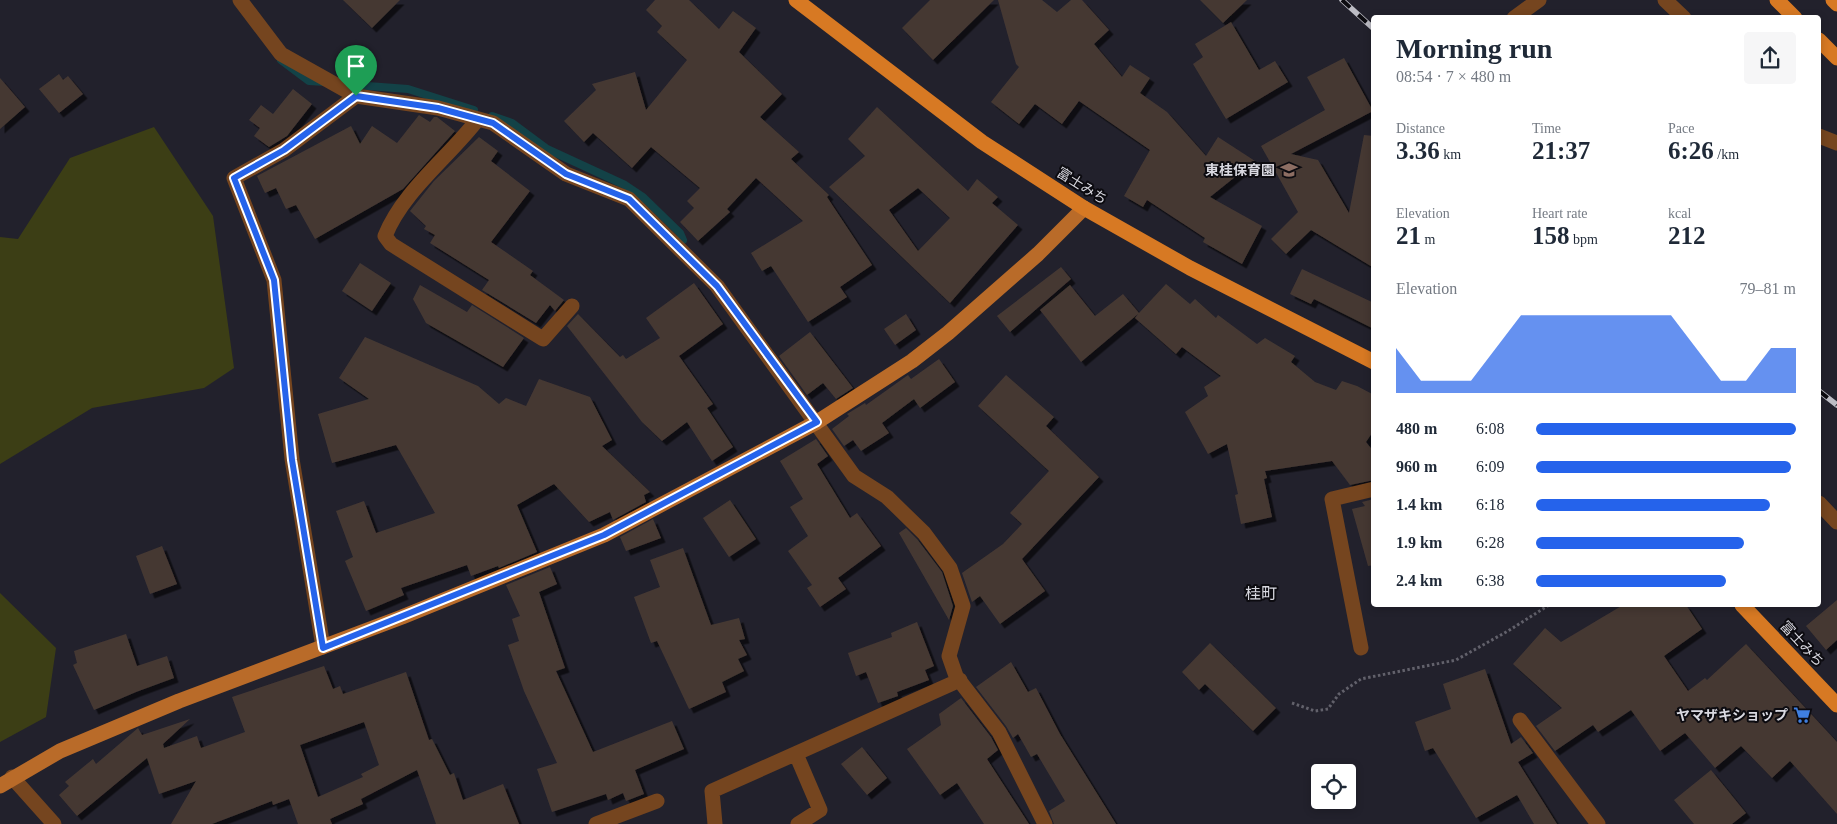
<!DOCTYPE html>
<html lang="en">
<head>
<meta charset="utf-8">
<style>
	body { margin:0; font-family:"Times New Roman","Noto Sans JP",serif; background:#f6f6f7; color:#1f2937; height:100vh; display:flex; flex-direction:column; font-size:19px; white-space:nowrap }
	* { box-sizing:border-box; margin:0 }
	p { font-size:16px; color:#747a83 }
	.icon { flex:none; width:28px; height:28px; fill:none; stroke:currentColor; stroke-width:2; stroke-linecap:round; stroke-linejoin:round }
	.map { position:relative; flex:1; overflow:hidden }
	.details { position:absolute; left:1371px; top:15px; width:450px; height:592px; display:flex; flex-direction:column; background:#fff; border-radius:5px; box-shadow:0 2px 8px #0003 }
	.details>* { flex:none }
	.controls { position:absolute; left:1311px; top:764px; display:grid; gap:10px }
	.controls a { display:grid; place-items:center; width:45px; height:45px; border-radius:5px; background:#fff; box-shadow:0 2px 8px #0003; font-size:25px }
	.pin { position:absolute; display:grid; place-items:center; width:42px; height:42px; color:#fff; margin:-51px -21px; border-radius:50% 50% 50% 0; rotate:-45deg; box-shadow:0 0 5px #0007 }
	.pin .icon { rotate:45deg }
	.round { display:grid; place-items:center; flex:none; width:52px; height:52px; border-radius:5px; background:#f6f6f7 }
	.overview { display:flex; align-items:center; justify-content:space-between; height:85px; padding:0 25px }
	h1 { font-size:28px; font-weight:700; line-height:38px }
	.metrics { display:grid; grid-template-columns:repeat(3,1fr); gap:8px; height:85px; padding:5px 25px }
	.metrics div { display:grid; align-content:center }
	.metrics b { font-size:25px; font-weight:700 }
	.metrics small { font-size:14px; font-weight:400 }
	.metrics p { font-size:14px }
	.chart { height:140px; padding:10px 25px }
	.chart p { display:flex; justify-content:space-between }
	.chart svg { width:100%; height:90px; margin-top:5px; fill:#2563eb; opacity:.7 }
	ul { padding:0 25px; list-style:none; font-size:16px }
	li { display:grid; grid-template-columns:80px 60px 1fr; align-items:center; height:38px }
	li i { height:12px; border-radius:6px; background:#2563eb }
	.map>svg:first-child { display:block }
	.green { fill:#3c3e15 }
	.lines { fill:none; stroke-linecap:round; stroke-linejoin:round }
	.stream { stroke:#134247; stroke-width:8 }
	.building { fill:#453833; fill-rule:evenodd; filter:url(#shadow) }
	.path { stroke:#62616b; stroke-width:3; stroke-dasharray:2.5 2.5; stroke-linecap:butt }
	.minor { stroke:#75451f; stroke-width:15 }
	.major { stroke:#b96b29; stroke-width:15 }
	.highway { stroke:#d77923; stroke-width:15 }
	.rail-casing { stroke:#bcbcc4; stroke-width:5.5 }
	.rail { stroke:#0c0b10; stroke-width:4; stroke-dasharray:11; stroke-linecap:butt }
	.route-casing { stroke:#fff; stroke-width:10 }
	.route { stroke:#2563eb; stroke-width:6 }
	.labels { text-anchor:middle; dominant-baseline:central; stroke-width:4; stroke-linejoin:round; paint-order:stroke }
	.poi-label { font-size:14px; font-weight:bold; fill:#d9d9e1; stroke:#0c0b10; text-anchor:end }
	.street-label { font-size:14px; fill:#d9d9e1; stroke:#0c0b10 }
	.quarter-label { font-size:16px; fill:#d9d9e1; stroke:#0c0b10 }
</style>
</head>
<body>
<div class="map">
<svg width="1837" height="824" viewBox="0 0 1837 824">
	<defs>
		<filter id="shadow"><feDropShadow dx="4.5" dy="4.5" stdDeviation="0" flood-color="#0009"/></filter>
	</defs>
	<rect width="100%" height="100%" fill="#22212c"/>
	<path class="green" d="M 154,127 L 213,216 L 234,368 L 204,388 L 92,408 L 0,464 L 0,237 L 18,239 L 70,158 Z
		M 0,593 L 56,648 L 46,717 L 0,742 Z"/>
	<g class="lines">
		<path class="stream" d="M 281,60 L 309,81 L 325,82
			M 341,84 L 408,89 L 474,110
			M 492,116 L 512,123 L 547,149 L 625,185 L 643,197 L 680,233 L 683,240"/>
	</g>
	<path class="building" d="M 343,0 L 400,0 L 372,28 Z
		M 655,0 L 689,0 L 719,29 L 733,11 L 756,28 L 739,52 L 782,94 L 760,117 L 799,152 L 791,159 L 829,195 L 827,197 L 872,265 L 840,287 L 847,297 L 808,322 L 771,266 L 762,271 L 751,253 L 803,221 L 756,178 L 727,209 L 730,212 L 698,241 L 680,222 L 694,208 L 687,201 L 700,188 L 651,147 L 632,168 L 593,133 L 584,142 L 564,121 L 596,90 L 592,84 L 635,72 L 646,110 L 687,60 L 657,32 L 662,26 L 646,10 Z
		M 930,0 L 994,0 L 933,60 L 902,28 Z
		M 998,0 L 1042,0 L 1057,12 L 1071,0 L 1082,0 L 1109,30 L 1094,44 L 1122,77 L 1130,65 L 1150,78 L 1140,93 L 1167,112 L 1206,156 L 1218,137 L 1255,161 L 1210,197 L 1262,226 L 1242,264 L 1203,242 L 1205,238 L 1147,200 L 1143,207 L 1124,196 L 1150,150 L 1079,101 L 1062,124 L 1035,104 L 1019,124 L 991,102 L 1019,67 L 1016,64 Z
		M 1200,0 L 1247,0 L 1223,23 Z
		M 1231,22 L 1259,70 L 1275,61 L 1288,82 L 1226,119 L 1193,64 L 1203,57 L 1195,44 Z
		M 1344,58 L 1373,111 L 1291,154 L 1318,160 L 1349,213 L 1364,135 L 1374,136 L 1374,268 L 1311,230 L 1286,254 L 1271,239 L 1298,212 L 1261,146 L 1325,110 L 1307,77 Z
		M 59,74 L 63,80 L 68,76 L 83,94 L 59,113 L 39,89 Z
		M 0,78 L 25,107 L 0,129 Z
		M 293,89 L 312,104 L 287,136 L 269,147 L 254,136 L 260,128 L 249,120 L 261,105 L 273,114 Z
		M 877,107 L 968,191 L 977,179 L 998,197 L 992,203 L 1018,225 L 950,303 L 829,187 L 865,156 L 848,139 ZM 918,188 L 950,218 L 918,251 L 889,210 Z
		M 419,115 L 430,122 L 434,117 L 437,117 L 455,131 L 403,189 L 315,239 L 296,205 L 286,209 L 276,188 L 265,193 L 257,176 L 351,126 L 360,144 L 372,126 L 397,143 Z
		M 479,137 L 498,151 L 491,161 L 530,191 L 491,242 L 533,271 L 530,275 L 564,300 L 555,311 L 550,305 L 536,323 L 482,290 L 489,280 L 430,243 L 435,235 L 424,229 L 426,226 L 410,211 L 434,181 Z
		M 360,263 L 391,283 L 372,311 L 342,291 Z
		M 1061,267 L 1071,279 L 1010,332 L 997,316 Z
		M 1302,269 L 1374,303 L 1374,329 L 1314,299 L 1311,304 L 1290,294 Z
		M 694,283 L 723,324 L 679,356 L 713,404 L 707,408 L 733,447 L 712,461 L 687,422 L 662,441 L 642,422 L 567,326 L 578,314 L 620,357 L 623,355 L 626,359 L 660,338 L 646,318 Z
		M 1166,284 L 1190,304 L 1195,299 L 1216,318 L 1218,315 L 1257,344 L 1265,338 L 1295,356 L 1291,362 L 1315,382 L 1336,390 L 1342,381 L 1357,386 L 1374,395 L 1374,430 L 1366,442 L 1374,452 L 1374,480 L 1350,485 L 1332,461 L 1265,471 L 1267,478 L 1264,479 L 1272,517 L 1241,524 L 1235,495 L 1238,494 L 1227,444 L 1208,454 L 1185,412 L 1208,396 L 1204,387 L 1221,376 L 1182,347 L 1176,354 L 1135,318 L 1138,314 L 1081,362 L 1040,310 L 1070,285 L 1095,316 L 1123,294 L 1139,313 Z
		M 420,285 L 467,312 L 472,305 L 524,338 L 503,367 L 426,323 L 413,299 Z
		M 906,314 L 916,330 L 895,345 L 884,329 Z
		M 810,332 L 853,388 L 836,399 L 823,383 L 807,395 L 779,356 Z
		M 365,337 L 478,386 L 499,404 L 506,398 L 526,406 L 539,379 L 590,397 L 612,440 L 602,446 L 650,492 L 644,495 L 646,502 L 613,520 L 610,512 L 589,522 L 554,484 L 517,505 L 537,552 L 499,568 L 498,566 L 471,576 L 467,565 L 401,588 L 404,595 L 366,611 L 345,561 L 353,557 L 336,511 L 364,501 L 376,533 L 435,513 L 396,445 L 332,463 L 318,414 L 369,399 L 339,378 Z
		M 939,359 L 955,382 L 920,408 L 914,399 L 882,423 L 889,433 L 861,451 L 853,440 L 844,446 L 832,429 L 849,416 L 847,414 L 865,403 L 866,405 L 908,375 L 911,379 Z
		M 1006,375 L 1054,417 L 1046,426 L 1099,477 L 1022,559 L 1045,591 L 1000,624 L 980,596 L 972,602 L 962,573 L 1003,544 L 1022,524 L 1010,513 L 1049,471 L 978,406 Z
		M 816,439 L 828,456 L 817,464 L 850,518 L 857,513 L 881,546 L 838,578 L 846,589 L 820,607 L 807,588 L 812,585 L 788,551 L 808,536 L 790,507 L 803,499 L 780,461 Z
		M 1374,499 L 1374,565 L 1368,566 L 1352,509 L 1365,506 L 1362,502 Z
		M 730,500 L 756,539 L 729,557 L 703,518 Z
		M 653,519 L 661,538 L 626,551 L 620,537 Z
		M 906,528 L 917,539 L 942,572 L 953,606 L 949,620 L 899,533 Z
		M 162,546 L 177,584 L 150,594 L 136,556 Z
		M 683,548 L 711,625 L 739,618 L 745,639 L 739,640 L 747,655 L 738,659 L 744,671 L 722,682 L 726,692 L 689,709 L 657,641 L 651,643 L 634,597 L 660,587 L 650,560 Z
		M 550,567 L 557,584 L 539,592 L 565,668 L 556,671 L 593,752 L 672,721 L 684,749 L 635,770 L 644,794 L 626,801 L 623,793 L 608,800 L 606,794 L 552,812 L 537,769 L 557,763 L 524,691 L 508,645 L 519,641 L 512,619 L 520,616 L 506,585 Z
		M 1837,600 L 1837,640 L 1826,650 L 1806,626 Z
		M 1623,605 L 1686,605 L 1702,629 L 1664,656 L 1688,691 L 1705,678 L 1707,680 L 1746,644 L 1837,742 L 1837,814 L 1790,761 L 1772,778 L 1741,746 L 1715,768 L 1685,733 L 1660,751 L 1631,710 L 1598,732 L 1593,725 L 1555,751 L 1536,726 L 1562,708 L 1513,664 L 1545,628 L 1561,642 Z
		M 917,622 L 934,666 L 925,670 L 929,680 L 897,692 L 898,696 L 878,703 L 866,672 L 856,676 L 848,653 L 892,637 L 891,633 Z
		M 126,634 L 137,666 L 167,656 L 174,678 L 136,692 L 94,710 L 73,665 L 77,663 L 74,651 Z
		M 1210,643 L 1276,708 L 1253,731 L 1205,684 L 1199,690 L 1182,672 Z
		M 1011,662 L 1028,692 L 1036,688 L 1060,734 L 1116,824 L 1054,824 L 1049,811 L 1065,801 L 1037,754 L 1031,757 L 1018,734 L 1013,738 L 1006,726 L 976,687 Z
		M 324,666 L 333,689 L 340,686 L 343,694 L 406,672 L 429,740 L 432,739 L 450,775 L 454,773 L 463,800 L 503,784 L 519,824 L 436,824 L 417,770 L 361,799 L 363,804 L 330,819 L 332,824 L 298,824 L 289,799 L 273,805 L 272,801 L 212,824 L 171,824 L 196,781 L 159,794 L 147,758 L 77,816 L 59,795 L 69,786 L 65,782 L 93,759 L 96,764 L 138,728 L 142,735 L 190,719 L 163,744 L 164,748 L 197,736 L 201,748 L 245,732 L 232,697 ZM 364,722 L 379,765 L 361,774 L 363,777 L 318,797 L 300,745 Z
		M 1485,669 L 1511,744 L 1521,737 L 1533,753 L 1518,762 L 1557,824 L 1534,824 L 1517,795 L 1476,818 L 1433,748 L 1425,751 L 1415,722 L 1451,709 L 1443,684 Z
		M 961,698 L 991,737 L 998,750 L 987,759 L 1029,824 L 984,824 L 957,783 L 940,795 L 907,749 L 941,725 L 939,714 Z
		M 862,747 L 887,778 L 867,795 L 841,764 Z
		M 1711,770 L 1746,813 L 1732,824 L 1694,824 L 1674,800 Z"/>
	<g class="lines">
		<path class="path" d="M 1292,703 L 1315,711 L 1328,709 L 1339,694 L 1361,679 L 1456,660 L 1508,631 L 1549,605"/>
		<path class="minor" d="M 240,0 L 281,54 L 356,96 L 438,108 L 493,123 L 566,174 L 629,199 L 717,286 L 854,476 L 887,497 L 924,533 L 950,568 L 963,606 L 949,656 L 956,676 L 999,732 L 1045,824
			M 1665,0 L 1684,18
			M 1514,18 L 1539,0
			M 478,119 C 449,157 403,191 385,236 L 391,244 L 543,339 L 572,306
			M 1819,136 L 1837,143
			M 1819,503 L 1837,522
			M 323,647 L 292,459 L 274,280 L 234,178 L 284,150 L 356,96
			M 1361,648 L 1332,499 L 1374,489
			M 1520,720 L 1598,824
			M 796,754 L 820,810 L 798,824
			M 12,777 L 54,824
			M 596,824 L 657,801
			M 715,824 L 712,791 L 960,680"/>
		<path class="major" d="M 0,786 L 60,751 L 179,701 L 402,617 L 604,535 L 817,422 L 912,361 L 948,333 L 1038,254 L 1084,208"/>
		<path class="highway" d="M 796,0 L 982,142 L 1084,208 L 1190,268 L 1374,362
			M 1777,0 L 1795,18
			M 1833,0 L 1837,4
			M 1819,40 L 1837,58
			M 1742,605 L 1837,705"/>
		<g class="rail-casing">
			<path id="rail" d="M 1342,0 L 1374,29
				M 1819,391 L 1837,405"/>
		</g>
		<use href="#rail" class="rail"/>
	</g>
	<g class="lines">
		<g class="route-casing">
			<path id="route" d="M 356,96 L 438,108 L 493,123 L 566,174 L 629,199 L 717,286 L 817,422 L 604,535 L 323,648 L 292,460 L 274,280 L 234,178 L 284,150 Z"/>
		</g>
		<use href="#route" class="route"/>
	</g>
	<defs>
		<g id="school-bare" transform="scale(1.35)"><path d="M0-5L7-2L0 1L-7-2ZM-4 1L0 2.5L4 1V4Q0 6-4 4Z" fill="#8d6e63" stroke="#0c0b10" stroke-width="2.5" paint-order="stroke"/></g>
		<g id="supermarket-bare" transform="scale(1.35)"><path d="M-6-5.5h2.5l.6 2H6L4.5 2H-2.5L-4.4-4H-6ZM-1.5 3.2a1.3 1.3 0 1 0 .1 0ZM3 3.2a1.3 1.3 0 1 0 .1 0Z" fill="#3f7fe0" stroke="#0c0b10" stroke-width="2.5" paint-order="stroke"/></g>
	</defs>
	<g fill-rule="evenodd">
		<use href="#school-bare" x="1289" y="170"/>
		<use href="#supermarket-bare" x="1802" y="715"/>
	</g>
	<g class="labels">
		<g class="poi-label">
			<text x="1275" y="170">東桂保育園</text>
			<text x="1788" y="715">ヤマザキショップ</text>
		</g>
		<g class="street-label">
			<text transform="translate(1082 186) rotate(32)">富士みち</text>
			<text transform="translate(1802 644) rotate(47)">富士みち</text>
		</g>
		<g class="quarter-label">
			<text x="1261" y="593">桂町</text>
		</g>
	</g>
</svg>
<div class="controls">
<a><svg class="icon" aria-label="locate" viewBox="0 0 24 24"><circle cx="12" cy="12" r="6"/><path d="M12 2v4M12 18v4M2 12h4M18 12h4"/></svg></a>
</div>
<div class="pin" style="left:356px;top:96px;background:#1e9e55"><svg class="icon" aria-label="arrive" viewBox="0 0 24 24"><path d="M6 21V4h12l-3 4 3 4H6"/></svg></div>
<section class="details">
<div class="overview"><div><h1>Morning run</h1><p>08:54 · 7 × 480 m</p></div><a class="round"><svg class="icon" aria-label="share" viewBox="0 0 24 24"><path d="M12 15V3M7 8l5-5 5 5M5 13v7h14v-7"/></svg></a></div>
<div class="metrics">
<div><p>Distance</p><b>3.36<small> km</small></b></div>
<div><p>Time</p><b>21:37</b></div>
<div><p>Pace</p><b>6:26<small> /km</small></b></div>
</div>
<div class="metrics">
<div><p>Elevation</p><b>21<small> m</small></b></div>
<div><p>Heart rate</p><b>158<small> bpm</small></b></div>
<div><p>kcal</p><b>212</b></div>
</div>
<div class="chart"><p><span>Elevation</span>79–81 m</p>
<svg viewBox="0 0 160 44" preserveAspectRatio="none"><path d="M0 44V22L10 38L20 38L30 38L40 22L50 6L60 6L70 6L80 6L90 6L100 6L110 6L120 22L130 38L140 38L150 22L160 22V44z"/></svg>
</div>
<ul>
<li><b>480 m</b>6:08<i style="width:100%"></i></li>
<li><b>960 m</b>6:09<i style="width:98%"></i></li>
<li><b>1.4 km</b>6:18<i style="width:90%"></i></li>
<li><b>1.9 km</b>6:28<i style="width:80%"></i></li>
<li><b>2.4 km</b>6:38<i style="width:73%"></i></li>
</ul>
</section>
</div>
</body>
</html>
